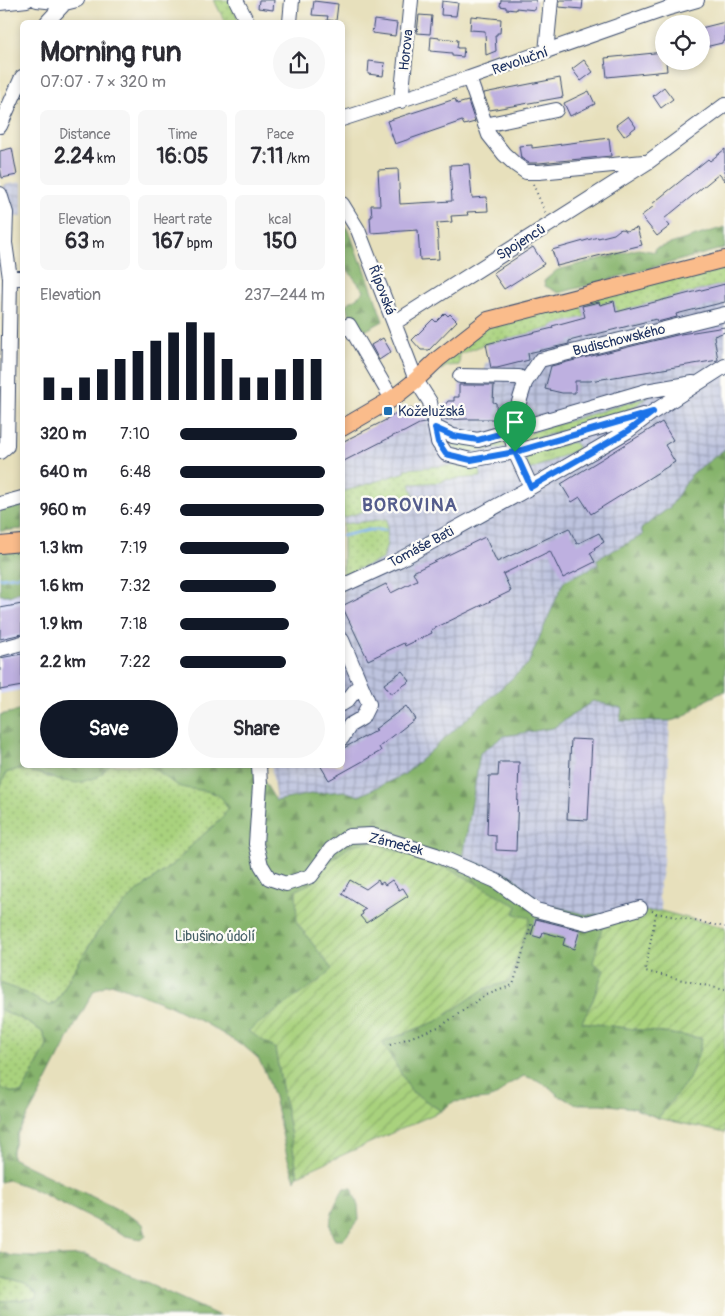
<!DOCTYPE html>
<html lang="en">
<head>
<meta charset="utf-8">
<style>
	body { margin:0; font-family:Pangolin,sans-serif; background:#f7f7f7; color:#2b2b33; height:100vh; display:flex; flex-direction:column; font-size:19px; white-space:nowrap }
	* { box-sizing:border-box; margin:0 }
	p { font-size:16px; color:#7c7c81 }
	.icon { flex:none; width:28px; height:28px; fill:none; stroke:currentColor; stroke-width:2; stroke-linecap:round; stroke-linejoin:round }
	.map { position:relative; flex:1; overflow:hidden }
	.drawer { position:absolute; left:20px; top:20px; width:325px; height:748px; display:flex; flex-direction:column; background:#fff; border-radius:8px; box-shadow:0 2px 8px #0003 }
	.drawer>* { flex:none }
	.tools { position:absolute; left:655px; top:15px; display:grid; gap:10px }
	.tools a { display:grid; place-items:center; width:55px; height:55px; border-radius:50%; background:#fff; box-shadow:0 2px 8px #0003; font-size:25px }
	.pin { position:absolute; display:grid; place-items:center; width:42px; height:42px; color:#fff; margin:-51px -21px; border-radius:50% 50% 50% 0; rotate:-45deg; box-shadow:0 0 5px #0007 }
	.pin .icon { rotate:45deg }
	.round { display:grid; place-items:center; flex:none; width:52px; height:52px; border-radius:26px; background:#f7f7f7 }
	.overview { display:flex; align-items:center; justify-content:space-between; height:85px; padding:0 20px }
	h1 { font-size:28px; font-weight:700; line-height:38px }
	.metrics { display:grid; grid-template-columns:repeat(3,1fr); gap:8px; height:85px; padding:5px 20px }
	.metrics div { display:grid; align-content:center; border-radius:8px; background:#f7f7f7; text-align:center }
	.metrics b { font-size:21px; font-weight:700 }
	.metrics small { font-size:14px; font-weight:400 }
	.metrics p { font-size:14px }
	.chart { height:140px; padding:10px 20px }
	.chart p { display:flex; justify-content:space-between }
	.chart svg { width:100%; height:90px; margin-top:5px; stroke:#111827; stroke-width:6 }
	.cta { display:flex; gap:10px; margin-top:auto; padding:10px 20px }
	.cta a { flex:1; height:58px; border-radius:30px; background:#111827; color:#fff; font-size:20px; font-weight:700; line-height:58px; text-align:center }
	.cta a+a { background:#f7f7f7; color:#2b2b33 }
	ul { padding:0 20px; list-style:none; font-size:16px }
	li { display:grid; grid-template-columns:80px 60px 1fr; align-items:center; height:38px }
	li i { height:12px; border-radius:6px; background:#111827 }
	.map>svg:first-child { display:block }
	.built { fill:#d5d8f9 }
	.industrial { fill:url(#industrial-grid) }
	.grass { fill:url(#grass-dots); stroke:#62806e }
	.forest { fill:url(#forest-firs); stroke:#507265 }
	.park { fill:url(#park-tufts); stroke:#62806e }
	.garden { fill:url(#garden-furrows); stroke:#62806e }
	.lines { fill:none; stroke-linecap:round; stroke-linejoin:round }
	.stream { stroke:#7bb0e9; stroke-width:3 }
	.building { fill:#beb0e0 }
	.minor-casing { stroke:#3a4a6c; stroke-width:16 }
	.major-casing { stroke:#3a4a6c; stroke-width:18 }
	.path { stroke:#3a4a6c; stroke-width:2; stroke-dasharray:1 4; stroke-linecap:butt }
	.minor { stroke:#fff; stroke-width:14 }
	.major { stroke:#fabc8b; stroke-width:16 }
	.route-casing { stroke:#fff; stroke-width:10 }
	.route { stroke:#1a73e8; stroke-width:6 }
	.poi-dot { fill:#1f6fb2; stroke:#fdfcf7; stroke-width:2 }
	.labels { text-anchor:middle; dominant-baseline:central; stroke-width:4.5; stroke-linejoin:round; paint-order:stroke }
	.street-label { font-size:14px; fill:#1b2f5e; stroke:#fdfcf7 }
	.poi-label { font-size:14px; fill:#1b2f5e; stroke:#fdfcf7; text-anchor:start }
	.park-label { font-size:14px; fill:#466067; stroke:#fdfcf7 }
	.district-label { font-size:19px; font-weight:bold; letter-spacing:1px; fill:#545c8c; stroke:#fdfcf7 }
</style>
</head>
<body>
<div class="map">
<svg width="725" height="1316" viewBox="0 0 725 1316">
	<defs>
		<pattern id="industrial-grid" width="8" height="8" patternUnits="userSpaceOnUse" patternTransform="scale(1.25)"><rect width="8" height="8" fill="#bdc3de"/><path d="M0 4h8M4 0v8" fill="none" stroke="#999fb7"/></pattern>
		<pattern id="grass-dots" width="8" height="8" patternUnits="userSpaceOnUse" patternTransform="scale(1.25)"><rect width="8" height="8" fill="#a9d27d"/><path d="M2 2h.1M6 6h.1" fill="none" stroke="#89ab6a" stroke-width="1.8" stroke-linecap="round"/></pattern>
		<pattern id="forest-firs" width="22" height="20" patternUnits="userSpaceOnUse" patternTransform="scale(1.25)"><rect width="22" height="20" fill="#86b46c"/><path d="M5 1l3.5 6h-7zM16 11l3.5 6h-7z" fill="#6d935c"/></pattern>
		<pattern id="park-tufts" width="24" height="20" patternUnits="userSpaceOnUse" patternTransform="scale(1.25)"><rect width="24" height="20" fill="#a9d27d"/><path d="M3 7l-1-3M5 7V3M7 7l1-3M15 17l-1-3M17 17v-4M19 17l1-3" fill="none" stroke="#89ab6a"/></pattern>
		<pattern id="garden-furrows" width="10" height="10" patternUnits="userSpaceOnUse" patternTransform="scale(1.25)"><rect width="10" height="10" fill="#a9d27d"/><path d="M-1 1l2-2M0 10L10 0M9 11l2-2" fill="none" stroke="#89ab6a"/></pattern>
	</defs>
	<rect width="100%" height="100%" fill="#fdfcf7"/>
	<filter id="ink" filterUnits="userSpaceOnUse"><feTurbulence type="fractalNoise" baseFrequency=".02" numOctaves="2"/><feDisplacementMap in="SourceGraphic" scale="10" xChannelSelector="R" yChannelSelector="G"/><feConvolveMatrix kernelMatrix="1 2 1 2 8 2 1 2 1" color-interpolation-filters="sRGB"/></filter>
	<filter id="wash" filterUnits="userSpaceOnUse"><feTurbulence type="fractalNoise" baseFrequency=".0096" numOctaves="4" result="noise"/><feDisplacementMap in="SourceGraphic" scale="20" xChannelSelector="R" yChannelSelector="G"/><feGaussianBlur stdDeviation="1.12" result="paint"/><feColorMatrix in="noise" values="0 0 0 0 0 0 0 0 0 0 0 0 0 0 0 0 0 1.4 0 .05"/><feComposite in="paint" operator="in"/></filter>
	<g filter="url(#wash)">
		<rect width="100%" height="100%" fill="#e7e0bc"/>
		<path class="built" d="M 22,591 L 22,690 L 0,694 L 0,595 L 9,595 L 10,596 Z"/>
		<path class="industrial" d="M 22,182 L 22,216 L 9,218 L 3,185 Z
			M 725,284 L 725,449 L 692,474 L 670,507 L 641,529 L 643,535 L 597,559 L 598,565 L 564,581 L 528,664 L 405,774 L 359,796 L 344,791 L 311,794 L 276,801 L 271,765 L 342,765 L 343,442 L 386,420 L 386,418 L 399,412 L 403,408 L 410,408 L 415,412 L 419,410 L 445,405 L 448,401 L 459,397 L 460,381 L 484,382 L 485,363 L 490,362 L 486,344 L 552,328 L 552,326 L 585,317 L 582,305 L 599,301 L 614,301 L 616,312 Z
			M 593,701 L 622,708 L 620,721 L 670,721 L 663,864 L 659,888 L 659,899 L 661,904 L 661,911 L 587,915 L 541,903 L 511,875 L 463,858 L 480,753 L 504,736 L 553,728 Z"/>
		<path class="grass" d="M 214,0 L 229,0 L 240,22 L 225,22 Z
			M 725,256 L 725,284 L 616,312 L 614,302 L 600,305 L 599,301 L 582,305 L 585,317 L 552,326 L 552,328 L 486,344 L 460,354 L 459,365 L 447,366 L 441,370 L 438,359 L 488,320 Z
			M 650,396 L 632,408 L 611,416 L 520,443 L 517,438 L 519,436 Z
			M 441,434 L 477,446 L 506,440 L 509,446 C 494,449 465,456 452,447 C 447,444 444,439 441,434 Z
			M 480,463 L 481,477 L 443,480 L 443,482 L 410,484 L 415,500 L 396,506 L 395,501 L 343,518 L 342,492 L 406,472 L 405,469 Z
			M 387,519 L 387,543 L 383,559 L 343,575 L 343,524 Z
			M 110,765 L 147,765 L 164,775 L 221,796 L 226,802 L 227,809 L 223,817 L 193,844 L 177,861 L 134,894 L 99,930 L 71,975 L 58,1000 L 50,1006 L 23,992 L 0,983 L 0,788 L 6,773 L 18,769 L 41,774 L 58,780 L 98,777 Z
			M 0,1009 L 25,1021 L 43,1032 L 47,1046 L 22,1093 C 13,1094 7,1091 0,1087 Z
			M 0,1277 L 25,1285 L 37,1294 L 36,1299 L 0,1301 Z"/>
		<path class="forest" d="M 342,220 L 351,236 L 360,262 L 362,261 L 383,321 L 361,333 L 345,305 L 359,296 L 364,291 L 343,264 Z
			M 725,227 L 725,248 L 559,293 L 545,286 L 544,281 L 557,270 L 638,249 L 656,252 L 654,249 Z
			M 725,449 L 725,691 L 706,700 L 682,718 L 670,721 L 620,721 L 622,708 L 593,701 L 553,728 L 504,736 L 480,753 L 463,858 L 511,875 L 541,903 L 587,915 L 635,912 L 604,970 L 593,1000 L 582,1022 L 702,1038 L 698,1055 L 689,1079 L 658,1118 L 633,1108 L 602,1104 L 577,1104 L 559,1096 L 549,1087 L 537,1080 L 524,1076 L 509,1084 L 498,1095 L 488,1099 L 453,1102 L 441,1111 L 412,1092 L 382,1042 L 437,1021 L 484,989 L 510,981 L 514,914 L 517,906 L 370,842 L 297,923 L 332,969 L 324,977 L 275,1048 L 298,1175 L 295,1180 L 287,1156 L 274,1097 L 266,1074 L 258,1058 L 245,1047 L 203,1022 L 168,1005 L 114,984 L 106,985 L 94,991 L 73,1029 L 39,1096 L 18,1133 L 12,1151 L 12,1158 C 55,1181 101,1198 143,1224 L 146,1235 L 141,1239 L 126,1236 L 31,1188 L 8,1180 L 0,1182 L 0,1129 L 3,1122 L 2,1111 L 0,1110 L 0,1087 C 7,1091 13,1094 22,1093 L 47,1046 L 43,1032 L 25,1021 L 0,1009 L 0,983 L 23,992 L 50,1006 L 58,1000 L 71,975 L 99,930 L 134,894 L 177,861 L 193,844 L 223,817 L 227,809 C 222,784 193,794 177,785 C 166,779 158,770 147,765 L 254,765 L 276,801 L 311,794 L 344,791 L 359,796 L 405,774 L 528,664 L 564,581 L 598,565 L 597,559 L 643,535 L 641,529 L 670,507 L 692,474 Z
			M 22,498 L 22,529 L 0,531 L 0,504 Z
			M 22,548 L 22,591 L 9,596 L 9,595 L 0,595 L 0,550 Z
			M 22,710 L 22,765 L 110,765 L 98,777 L 77,783 L 58,780 L 41,774 L 18,769 L 6,773 L 0,788 L 0,715 Z
			M 344,1188 L 352,1188 L 358,1206 L 359,1220 L 343,1240 L 335,1240 C 324,1224 335,1203 344,1188 Z
			M 0,1252 L 13,1256 L 37,1257 L 85,1255 L 220,1316 L 0,1316 L 0,1301 L 36,1299 L 37,1294 L 25,1285 L 0,1277 Z"/>
		<path class="park" d="M 571,442 L 575,443 L 578,446 L 576,450 L 530,470 L 525,460 L 525,456 Z"/>
		<path class="garden" d="M 370,842 L 454,871 L 517,906 L 514,914 L 530,918 L 510,981 L 484,989 L 437,1021 L 382,1042 L 412,1092 L 441,1111 L 298,1175 L 275,1048 L 248,1031 L 324,977 L 332,969 L 297,923 L 296,890 L 314,882 L 332,860 L 348,848 L 355,844 Z
			M 661,911 L 725,928 L 725,1133 L 658,1118 L 689,1079 L 698,1055 L 702,1038 L 582,1022 L 593,1000 L 604,970 L 593,963 L 602,928 L 635,912 Z"/>
		<g class="lines">
			<path class="stream" d="M 342,536 L 369,530 L 385,530
				M 0,578 L 22,575"/>
		</g>
		<g id="blocks">
			<path class="building" d="M 259,0 L 274,0 L 273,10 L 258,8 Z
				M 501,0 L 536,0 L 535,10 L 516,8 L 516,10 L 506,9 L 506,7 L 500,6 Z
				M 560,0 L 583,0 L 582,9 L 559,7 Z
				M 314,1 L 338,4 L 336,21 L 327,20 L 328,16 L 312,15 Z
				M 442,1 L 458,3 L 456,16 L 441,15 Z
				M 419,15 L 432,16 L 430,34 L 417,33 Z
				M 471,16 L 501,19 L 500,33 L 497,33 L 497,35 L 495,35 L 496,51 L 486,55 L 485,31 L 470,30 Z
				M 374,20 L 397,23 L 395,36 L 372,33 Z
				M 725,22 L 725,41 L 722,42 L 722,43 L 701,48 L 701,28 Z
				M 431,37 L 458,40 L 457,48 L 464,48 L 463,57 L 452,56 L 452,53 L 430,51 Z
				M 664,52 L 664,61 L 666,61 L 667,71 L 607,77 L 605,58 Z
				M 584,60 L 593,72 L 581,81 L 572,69 Z
				M 369,61 L 385,63 L 383,76 L 368,74 Z
				M 560,78 L 563,97 L 490,110 L 484,95 L 484,93 Z
				M 664,87 L 673,99 L 661,108 L 653,96 Z
				M 589,91 L 595,104 L 570,116 L 564,103 Z
				M 455,99 L 457,104 L 468,101 L 475,122 L 464,125 L 462,121 L 395,144 L 387,121 Z
				M 628,116 L 636,127 L 624,136 L 616,125 Z
				M 609,138 L 611,156 L 539,163 L 529,163 L 521,158 L 519,146 L 532,145 L 532,148 Z
				M 12,148 L 17,175 L 2,178 L 0,167 L 0,151 Z
				M 725,149 L 725,181 L 719,174 L 664,219 L 670,226 L 657,236 L 641,216 L 654,206 L 652,204 L 708,159 L 710,161 Z
				M 469,164 L 472,198 L 487,197 L 488,211 L 467,212 L 468,215 L 451,216 L 452,222 L 437,223 L 439,259 L 420,260 L 418,230 L 371,233 L 370,217 L 372,217 L 371,205 L 380,205 L 378,170 L 398,169 L 400,204 L 452,201 L 450,165 Z
				M 637,228 L 642,245 L 557,266 L 552,250 L 598,237 L 598,238 L 614,234 L 619,230 L 622,229 L 626,231 Z
				M 533,247 L 544,264 L 504,289 L 493,273 Z
				M 725,284 L 725,302 L 676,314 L 677,317 L 657,322 L 656,319 L 569,341 L 569,344 L 528,353 L 529,360 L 497,368 L 491,368 L 486,344 L 553,328 L 552,326 L 585,317 L 582,306 L 599,302 L 600,305 L 614,301 L 616,312 Z
				M 445,313 L 448,316 L 450,314 L 457,321 L 429,350 L 421,350 L 412,340 L 433,319 L 436,322 Z
				M 725,327 L 725,332 L 714,336 L 718,360 L 590,381 L 575,381 L 575,393 L 562,393 L 545,389 L 551,366 L 681,334 Z
				M 383,338 L 391,352 L 379,360 L 371,345 Z
				M 459,385 L 494,385 L 493,402 L 496,403 L 497,419 L 466,419 L 443,420 L 441,417 L 437,414 L 439,411 L 440,406 L 445,405 L 448,401 L 454,401 L 454,397 L 459,397 Z
				M 403,408 L 410,408 L 417,411 L 422,409 L 424,413 L 428,416 L 425,423 L 419,424 L 404,432 L 395,435 L 342,462 L 342,442 L 386,420 L 386,419 L 398,412 Z
				M 662,422 L 673,440 L 665,445 L 675,462 L 591,514 L 580,497 L 572,502 L 561,484 Z
				M 569,528 L 577,544 L 599,533 L 604,542 L 594,548 L 595,550 L 590,553 L 595,562 L 563,578 L 550,551 L 503,574 L 511,591 L 431,630 L 432,633 L 405,646 L 404,643 L 368,660 L 342,606 L 386,584 L 391,593 L 417,580 L 413,572 L 485,537 L 497,562 Z
				M 22,604 L 22,634 L 0,639 L 0,608 Z
				M 22,654 L 22,686 L 0,690 L 0,658 Z
				M 402,671 L 410,681 L 391,694 L 384,684 Z
				M 406,706 L 415,719 L 379,747 L 381,751 L 329,780 L 320,765 L 342,765 L 342,749 L 377,730 L 375,729 Z
				M 571,739 L 592,740 L 588,820 L 567,819 Z
				M 499,762 L 519,762 L 516,851 L 496,850 L 496,836 L 487,835 L 489,776 L 498,776 Z
				M 350,880 L 366,889 L 378,880 L 380,884 L 383,882 L 385,885 L 392,880 L 399,890 L 403,888 L 408,896 L 366,923 L 360,916 L 363,914 L 362,911 L 366,909 L 342,894 Z
				M 536,919 L 580,930 L 574,949 L 563,945 L 565,938 L 543,932 L 541,938 L 531,935 Z"/>
		</g>
	</g>
	<g filter="url(#ink)">
		<use href="#blocks" fill-opacity="0" stroke="#3a4a6c" stroke-width="1"/>
		<g class="lines">
			<g class="minor-casing">
				<path id="minor" d="M 37,0 L 65,3 L 77,0
					M 236,0 L 247,22
					M 0,3 L 27,0
					M 47,22 L 65,3
					M 290,22 L 292,0
					M 546,52 L 551,0
					M 469,78 L 489,135 L 504,154 L 516,165 L 526,172 L 539,172 L 644,162
					M 401,101 L 411,0
					M 342,119 L 469,78 L 669,8 L 697,0
					M 485,125 L 556,110
					M 0,126 L 22,77
					M 0,194 L 6,213 L 5,243 L 10,278 L 7,446 L 0,452
					M 342,204 L 358,230 L 416,380 L 430,402 L 431,408
					M 10,278 L 22,278
					M 394,323 L 648,162 L 725,105
					M 342,329 L 349,325 L 392,399
					M 460,376 L 519,377 L 525,383 L 510,431 L 515,452 L 531,487
					M 525,383 L 540,360 L 725,314
					M 434,422 L 438,442 L 446,454 L 471,460 L 515,452 L 643,415
					M 435,427 L 453,436 L 478,440 L 646,391 L 693,383
					M 0,504 L 22,498
					M 342,586 L 399,560 L 531,487 L 628,431 L 653,412 L 725,366
					M 342,640 L 369,704 L 362,718 L 350,725 L 342,738
					M 0,649 L 22,643
					M 342,704 L 347,701 L 360,684
					M 259,765 L 260,785 L 256,844 L 261,865 L 269,878 L 286,884 L 311,876 L 331,849 L 349,836 L 371,835 L 436,855 L 496,881 L 536,910 L 587,923 L 640,908"/>
			</g>
			<g class="major-casing">
				<path id="major" d="M 342,428 L 392,399 L 416,380 L 438,359 L 488,320 L 725,259
					M 0,545 L 22,543"/>
			</g>
			<path class="path" d="M 533,184 L 546,214
				M 652,911 L 656,913 L 645,971 L 725,990
				M 656,913 L 725,927
				M 390,1045 L 441,1026 L 484,996 L 513,985 L 532,922"/>
			<use href="#minor" class="minor"/>
			<use href="#major" class="major"/>
		</g>
	</g>
	<g class="lines" filter="url(#ink)">
		<g class="route-casing">
			<path id="route" d="M 515,452 L 471,460 L 446,454 L 438,442 L 435,428 L 453,436 L 478,440 L 510,431 L 515,452 L 531,487 L 628,431 L 653,412 L 515,452"/>
		</g>
		<use href="#route" class="route"/>
	</g>
	<rect class="poi-dot" x="383" y="406" width="10" height="10" rx="2.5"/>
	<g class="labels">
		<g class="street-label">
			<text transform="translate(406 50) rotate(-84)">Horova</text>
			<text transform="translate(520 61) rotate(-19)">Revoluční</text>
			<text transform="translate(521 242) rotate(-32)">Spojenců</text>
			<text transform="translate(382 290) rotate(69)">Řípovská</text>
			<text transform="translate(619 340) rotate(-14)">Budischowského</text>
			<text transform="translate(421 547) rotate(-28)">Tomáše Bati</text>
			<text transform="translate(396 844) rotate(14)">Zámeček</text>
		</g>
		<g class="poi-label">
			<text x="398" y="411">Koželužská</text>
		</g>
		<g class="park-label">
			<text x="215" y="936">Libušino údolí</text>
		</g>
		<g class="district-label">
			<text x="410" y="505">BOROVINA</text>
		</g>
	</g>
</svg>
<div class="tools">
<a><svg class="icon" aria-label="locate" viewBox="0 0 24 24"><circle cx="12" cy="12" r="6"/><path d="M12 2v4M12 18v4M2 12h4M18 12h4"/></svg></a>
</div>
<div class="pin" style="left:515px;top:452px;background:#1e9e55"><svg class="icon" aria-label="arrive" viewBox="0 0 24 24"><path d="M6 21V4h12l-3 4 3 4H6"/></svg></div>
<section class="drawer">
<div class="overview"><div><h1>Morning run</h1><p>07:07 · 7 × 320 m</p></div><a class="round"><svg class="icon" aria-label="share" viewBox="0 0 24 24"><path d="M12 15V3M7 8l5-5 5 5M5 13v7h14v-7"/></svg></a></div>
<div class="metrics">
<div><p>Distance</p><b>2.24<small> km</small></b></div>
<div><p>Time</p><b>16:05</b></div>
<div><p>Pace</p><b>7:11<small> /km</small></b></div>
</div>
<div class="metrics">
<div><p>Elevation</p><b>63<small> m</small></b></div>
<div><p>Heart rate</p><b>167<small> bpm</small></b></div>
<div><p>kcal</p><b>150</b></div>
</div>
<div class="chart"><p><span>Elevation</span>237–244 m</p>
<svg viewBox="0 0 160 44" preserveAspectRatio="none"><path d="M5 44V33M15 44V38M25 44V33M35 44V29M45 44V24M55 44V20M65 44V15M75 44V11M85 44V6M95 44V11M105 44V24M115 44V33M125 44V33M135 44V29M145 44V24M155 44V24"/></svg>
</div>
<ul>
<li><b>320 m</b>7:10<i style="width:81%"></i></li>
<li><b>640 m</b>6:48<i style="width:100%"></i></li>
<li><b>960 m</b>6:49<i style="width:99%"></i></li>
<li><b>1.3 km</b>7:19<i style="width:75%"></i></li>
<li><b>1.6 km</b>7:32<i style="width:66%"></i></li>
<li><b>1.9 km</b>7:18<i style="width:75%"></i></li>
<li><b>2.2 km</b>7:22<i style="width:73%"></i></li>
</ul>
<div class="cta"><a>Save</a><a>Share</a></div>
</section>
</div>
</body>
</html>
